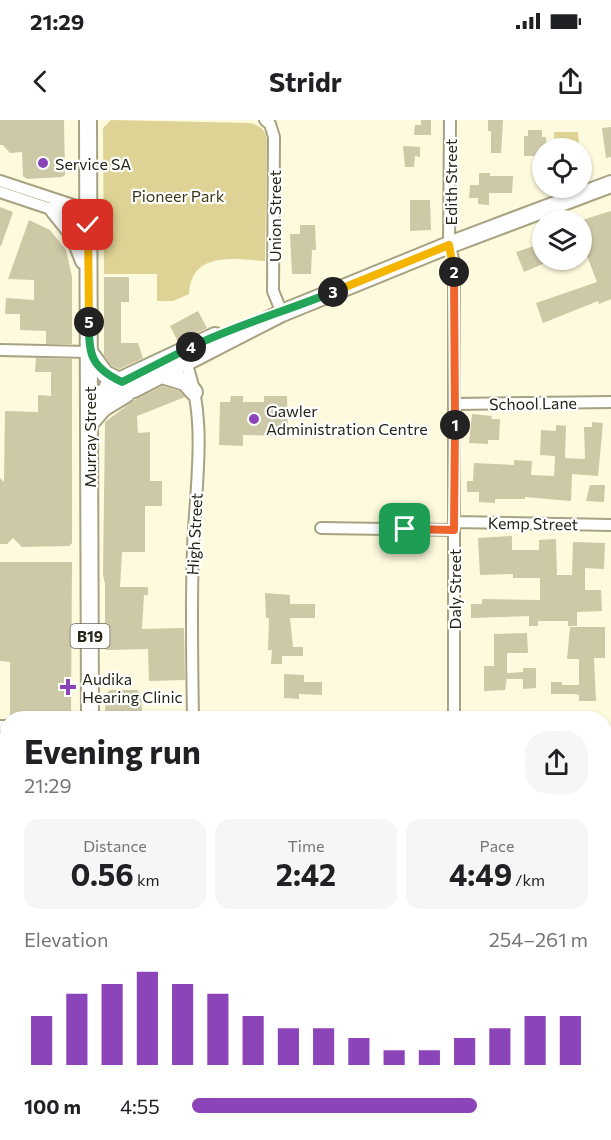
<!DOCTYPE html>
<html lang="en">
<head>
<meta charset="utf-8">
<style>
	body { margin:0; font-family:Commissioner,sans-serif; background:#f6f6f6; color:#202124; height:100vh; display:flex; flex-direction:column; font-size:22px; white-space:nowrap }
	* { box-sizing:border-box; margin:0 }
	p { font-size:20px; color:#757577 }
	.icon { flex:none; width:33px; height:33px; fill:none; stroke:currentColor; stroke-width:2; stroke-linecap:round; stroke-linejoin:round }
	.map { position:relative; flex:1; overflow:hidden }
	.panel { position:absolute; left:0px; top:591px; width:612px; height:429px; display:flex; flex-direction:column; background:#fff; border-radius:24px 24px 0 0; box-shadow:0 2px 4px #0004 }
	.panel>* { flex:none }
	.controls { position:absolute; left:532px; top:18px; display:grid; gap:12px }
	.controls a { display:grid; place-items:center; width:60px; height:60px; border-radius:50%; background:#fff; box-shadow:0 2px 4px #0004; font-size:30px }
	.pin { position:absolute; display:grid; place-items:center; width:51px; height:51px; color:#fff; margin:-26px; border-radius:12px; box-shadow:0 3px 9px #0006 }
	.km { position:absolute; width:30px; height:30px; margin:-15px; border-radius:50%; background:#222; color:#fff; font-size:16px; line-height:30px; text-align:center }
	.round { display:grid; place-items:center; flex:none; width:63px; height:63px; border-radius:24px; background:#f6f6f6 }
	.summary { display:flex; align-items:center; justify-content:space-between; height:102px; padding:0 24px }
	h1 { font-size:33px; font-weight:700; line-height:45px }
	.stats { display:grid; grid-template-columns:repeat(3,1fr); gap:9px; height:102px; padding:6px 24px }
	.stats div { display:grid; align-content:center; border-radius:15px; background:#f6f6f6; text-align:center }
	.stats b { font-size:30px; font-weight:700 }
	.stats small { font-size:16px; font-weight:400 }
	.stats p { font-size:16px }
	.chart { height:168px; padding:12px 24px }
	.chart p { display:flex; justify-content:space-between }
	.chart svg { width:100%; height:108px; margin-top:6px; stroke:#8c45b8; stroke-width:6 }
	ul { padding:0 24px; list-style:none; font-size:20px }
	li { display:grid; grid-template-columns:96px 72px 1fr; align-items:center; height:45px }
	li i { height:15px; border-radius:8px; background:#8c45b8 }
	.status { display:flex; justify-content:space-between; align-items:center; height:42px; padding:0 30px; background:#fff; direction:ltr }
	.status svg { height:16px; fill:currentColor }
	header { display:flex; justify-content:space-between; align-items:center; height:78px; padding:0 24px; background:#fff; font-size:27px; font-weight:700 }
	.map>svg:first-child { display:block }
	.green { fill:#ded394 }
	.building { fill:#cdc8a6 }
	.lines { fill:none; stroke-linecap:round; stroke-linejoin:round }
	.street-casing { stroke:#a7a281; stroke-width:14 }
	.secondary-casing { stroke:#a7a281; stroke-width:18 }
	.primary-casing { stroke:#a7a281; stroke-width:20 }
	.street { stroke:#fff; stroke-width:10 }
	.secondary { stroke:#fff; stroke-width:15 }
	.primary { stroke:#fff; stroke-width:16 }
	.split-1-casing { stroke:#fff; stroke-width:12 }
	.split-2-casing { stroke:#fff; stroke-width:12 }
	.split-3-casing { stroke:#fff; stroke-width:12 }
	.split-4-casing { stroke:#fff; stroke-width:12 }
	.split-5-casing { stroke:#fff; stroke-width:12 }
	.split-6-casing { stroke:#fff; stroke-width:12 }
	.split-1 { stroke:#f0652b; stroke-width:8 }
	.split-2 { stroke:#f0652b; stroke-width:8 }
	.split-3 { stroke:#f5b400; stroke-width:8 }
	.split-4 { stroke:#22a559; stroke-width:8 }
	.split-5 { stroke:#22a559; stroke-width:8 }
	.split-6 { stroke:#f5b400; stroke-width:8 }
	.poi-dot { fill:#8c45b8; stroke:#fff; stroke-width:2 }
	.labels { text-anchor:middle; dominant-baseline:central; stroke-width:4.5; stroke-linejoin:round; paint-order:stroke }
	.shield { fill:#fff; stroke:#68665d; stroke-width:1.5 }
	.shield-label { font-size:15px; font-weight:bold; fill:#272518 }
	.poi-label { font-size:16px; fill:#272518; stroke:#fff; text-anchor:start }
	.street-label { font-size:16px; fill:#272518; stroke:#fff }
	.park-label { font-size:16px; fill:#3e3815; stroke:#fff }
</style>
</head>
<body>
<div class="status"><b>21:29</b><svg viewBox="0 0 49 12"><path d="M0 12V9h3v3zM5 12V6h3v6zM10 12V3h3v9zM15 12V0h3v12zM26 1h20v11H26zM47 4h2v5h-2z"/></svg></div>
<header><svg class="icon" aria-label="back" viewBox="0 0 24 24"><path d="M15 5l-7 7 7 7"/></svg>Stridr<svg class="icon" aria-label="share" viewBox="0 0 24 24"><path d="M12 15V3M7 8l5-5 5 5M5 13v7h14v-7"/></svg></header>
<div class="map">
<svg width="611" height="1020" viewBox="0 0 611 1020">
	<rect width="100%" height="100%" fill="#fefade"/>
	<path class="green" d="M 111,0 L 249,3 C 260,5 265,9 267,20 L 265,141 C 235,139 191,131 189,174 L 173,181 L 157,181 L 157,154 L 104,154 L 103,8 Z
		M 554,12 L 578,12 L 579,28 L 555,28 Z"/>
	<path class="building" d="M 0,0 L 64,0 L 65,55 L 62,57 L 27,59 L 23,56 L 22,32 L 10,33 L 3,25 L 0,25 Z
		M 421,0 L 431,0 L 431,15 L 414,15 L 415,5 L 421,5 Z
		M 488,0 L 503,0 L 501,33 L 491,33 L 491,11 L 488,11 Z
		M 611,7 L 611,37 L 606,38 L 602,8 Z
		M 528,10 L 542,10 L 542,17 L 546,17 L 547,28 L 543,28 L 543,36 L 524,36 L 524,16 L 528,16 Z
		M 403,26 L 420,27 L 420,37 L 415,36 L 414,47 L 405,47 Z
		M 479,53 L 490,53 L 490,56 L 513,56 L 512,73 L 489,73 L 489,85 L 478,84 L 478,78 L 469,78 L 470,65 L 479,65 Z
		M 410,80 L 430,80 L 431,110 L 410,111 Z
		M 0,87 L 13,92 L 1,126 L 0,126 Z
		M 611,91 L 611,179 L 599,184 L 598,181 L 543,203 L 536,183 L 597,162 L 582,123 L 582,100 Z
		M 29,100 L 50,110 L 66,130 L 72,157 L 72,224 L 46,224 L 46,211 L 20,210 L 20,194 L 5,194 L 6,178 L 34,180 L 34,160 L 8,159 Z
		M 300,105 L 315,105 L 316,130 L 312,130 L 311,154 L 292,154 L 290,114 L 300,114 Z
		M 543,123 L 543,144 L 524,152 L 516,132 Z
		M 104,157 L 129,157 L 129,182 L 121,182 L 121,223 L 138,223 L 143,238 L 119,249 L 112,246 L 104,235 Z
		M 198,191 L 207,208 L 178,222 L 170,206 Z
		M 36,238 L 72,239 L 72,423 L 69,426 L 22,427 L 13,418 L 7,424 L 0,424 L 0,358 L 4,362 L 5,291 L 38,292 L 38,275 L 51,276 L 51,252 L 35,252 Z
		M 163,266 L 179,271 L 185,277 L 137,296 L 138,313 L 150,312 L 150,361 L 162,361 L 162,386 L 145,386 L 145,432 L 122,432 L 120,467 L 148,467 L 148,475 L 144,475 L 142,509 L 184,508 L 185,560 L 149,561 L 148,529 L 107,530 L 103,528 L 102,510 L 105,510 L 105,464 L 103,455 L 105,302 L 133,281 Z
		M 231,276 L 243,276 L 243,282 L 264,282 L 264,276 L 287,276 L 288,316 L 243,315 L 243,326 L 219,325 L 220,282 L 230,282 Z
		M 472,294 L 492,296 L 491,299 L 500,299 L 499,320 L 488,320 L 488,324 L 469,323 Z
		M 592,302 L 603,303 L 598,356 L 572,354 L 571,381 L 525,377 L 525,379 L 495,379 L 495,383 L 479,382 L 479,372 L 467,372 L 467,361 L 473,361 L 474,343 L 514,345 L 514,340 L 532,341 L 531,355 L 554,356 L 555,336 L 540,335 L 541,310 L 556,311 L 556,305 L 566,306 L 565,338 L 585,339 L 584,307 L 592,307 Z
		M 590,365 L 605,365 L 604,382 L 586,381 Z
		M 512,416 L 512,430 L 539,430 L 539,420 L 556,419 L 557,455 L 572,455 L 573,422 L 605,423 L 604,449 L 585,448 L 585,470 L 601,470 L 602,491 L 577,492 L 577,506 L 568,506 L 568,501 L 538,501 L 538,506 L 529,506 L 529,496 L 471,498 L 471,484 L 482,484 L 482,479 L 540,480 L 540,458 L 513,458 L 513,454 L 480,455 L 478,418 Z
		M 0,442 L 72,442 L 71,596 L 23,596 L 23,598 L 10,598 L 10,542 L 0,541 Z
		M 265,473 L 290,475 L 290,484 L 315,484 L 315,498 L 290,498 L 293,527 L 303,527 L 303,536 L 282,536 L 282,544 L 271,544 L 272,530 L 268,530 L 269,498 L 266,498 Z
		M 570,507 L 605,507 L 605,538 L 594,538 L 596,581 L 579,581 L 579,575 L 574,574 L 551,574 L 551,562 L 562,562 L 562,565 L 579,565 L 579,539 L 567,539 Z
		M 527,513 L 528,533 L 507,533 L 507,553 L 523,552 L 523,548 L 536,548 L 536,568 L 523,569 L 523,559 L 507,559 L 507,556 L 505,570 L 484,571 L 484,546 L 494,546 L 494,514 Z
		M 284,554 L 304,555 L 304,562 L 322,562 L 322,575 L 299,574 L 299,579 L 284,578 Z
		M 110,570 L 137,570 L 141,574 L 142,591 L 105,593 L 105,574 Z"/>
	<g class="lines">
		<g class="street-casing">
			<path id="street" d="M 265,0 L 270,4 L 274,17 L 273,171 L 282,193
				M 450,0 L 449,125 L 454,142 L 454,598
				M 0,61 L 88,90
				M 0,72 L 54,90 L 88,105
				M 0,230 L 89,232
				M 184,238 C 209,297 195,367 193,429 C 191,485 192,542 193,598
				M 455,284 L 611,282
				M 455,402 L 611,405
				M 321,408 L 454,410
				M 0,606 L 8,606
				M 0,766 L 8,766
				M 194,1012 L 194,1020
				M 454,1020 L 454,1012"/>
		</g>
		<g class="secondary-casing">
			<path id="secondary" d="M 604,891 L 611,892"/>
		</g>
		<g class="primary-casing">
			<path id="primary" d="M 88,0 L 90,598
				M 54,90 L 74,115 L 84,141
				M 89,232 L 105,254 L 121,262
				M 162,255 L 185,262 L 194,272
				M 108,266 L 215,216
				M 89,274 L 119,273 L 134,269 L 282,193 L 449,125 L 611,64
				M 90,303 L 103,288 L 126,274
				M 89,1020 L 89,1012"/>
		</g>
		<use href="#street" class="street"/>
		<use href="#secondary" class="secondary"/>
		<use href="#primary" class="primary"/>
	</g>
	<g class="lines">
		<g class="split-1-casing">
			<path id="split-1" d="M 405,409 L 454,410 L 455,305"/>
		</g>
		<g class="split-2-casing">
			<path id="split-2" d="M 454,152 L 455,305"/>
		</g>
		<g class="split-3-casing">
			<path id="split-3" d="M 333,172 L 449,125 L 454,152"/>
		</g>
		<g class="split-4-casing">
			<path id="split-4" d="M 191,227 C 237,205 286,191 333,172"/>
		</g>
		<g class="split-5-casing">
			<path id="split-5" d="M 89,202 C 89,234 90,247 122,262 L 191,227"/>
		</g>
		<g class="split-6-casing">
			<path id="split-6" d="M 88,105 L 89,202"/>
		</g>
		<use href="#split-1" class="split-1"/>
		<use href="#split-2" class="split-2"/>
		<use href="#split-3" class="split-3"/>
		<use href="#split-4" class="split-4"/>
		<use href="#split-5" class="split-5"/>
		<use href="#split-6" class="split-6"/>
	</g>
	<g class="poi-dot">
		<circle cx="43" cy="43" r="6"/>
		<circle cx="254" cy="299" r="6"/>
		<path d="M65 558h6v6h6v6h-6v6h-6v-6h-6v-6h6z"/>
	</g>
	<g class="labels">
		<rect class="shield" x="70.5" y="504" width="39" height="24" rx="4.5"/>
		<g class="shield-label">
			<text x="90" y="516">B19</text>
		</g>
		<g class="poi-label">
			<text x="55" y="43">Service SA</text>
			<text x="266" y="290">Gawler<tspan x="266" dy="18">Administration Centre</tspan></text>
			<text x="82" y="558">Audika<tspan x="82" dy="18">Hearing Clinic</tspan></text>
		</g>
		<g class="street-label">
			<text transform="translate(450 62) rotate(-90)">Edith Street</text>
			<text transform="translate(274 96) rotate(-90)">Union Street</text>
			<text transform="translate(533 283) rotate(-1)">School Lane</text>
			<text transform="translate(89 317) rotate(-90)">Murray Street</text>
			<text transform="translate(533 403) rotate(1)">Kemp Street</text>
			<text transform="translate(194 414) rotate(-87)">High Street</text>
			<text transform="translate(454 469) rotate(-90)">Daly Street</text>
		</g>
		<g class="park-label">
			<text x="178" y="75">Pioneer Park</text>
		</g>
	</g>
</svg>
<div class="controls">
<a><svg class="icon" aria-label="locate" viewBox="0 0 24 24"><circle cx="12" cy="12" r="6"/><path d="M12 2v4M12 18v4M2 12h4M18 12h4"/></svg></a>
<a><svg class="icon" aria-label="layers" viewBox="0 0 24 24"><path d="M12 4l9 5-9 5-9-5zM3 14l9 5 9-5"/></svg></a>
</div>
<div class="pin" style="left:405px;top:409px;background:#1e9e55"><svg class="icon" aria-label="arrive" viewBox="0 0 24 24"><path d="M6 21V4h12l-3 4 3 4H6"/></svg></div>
<div class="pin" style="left:88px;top:105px;background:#d93025"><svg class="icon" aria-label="check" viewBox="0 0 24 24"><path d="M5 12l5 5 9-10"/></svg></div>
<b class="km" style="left:455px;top:305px">1</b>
<b class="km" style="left:454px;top:152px">2</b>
<b class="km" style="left:333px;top:172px">3</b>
<b class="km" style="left:191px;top:227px">4</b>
<b class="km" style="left:89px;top:202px">5</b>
<section class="panel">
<div class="summary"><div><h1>Evening run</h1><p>21:29</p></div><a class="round"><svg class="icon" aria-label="share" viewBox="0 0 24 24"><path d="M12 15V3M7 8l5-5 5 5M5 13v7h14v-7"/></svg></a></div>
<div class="stats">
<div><p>Distance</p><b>0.56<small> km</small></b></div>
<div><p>Time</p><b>2:42</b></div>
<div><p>Pace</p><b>4:49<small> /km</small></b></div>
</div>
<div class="chart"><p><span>Elevation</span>254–261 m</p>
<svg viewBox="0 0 160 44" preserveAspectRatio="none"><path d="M5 44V24M15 44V15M25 44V11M35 44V6M45 44V11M55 44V15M65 44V24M75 44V29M85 44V29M95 44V33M105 44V38M115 44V38M125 44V33M135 44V29M145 44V24M155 44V24"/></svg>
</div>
<ul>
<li><b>100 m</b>4:55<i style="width:72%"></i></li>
</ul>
</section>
</div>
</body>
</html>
